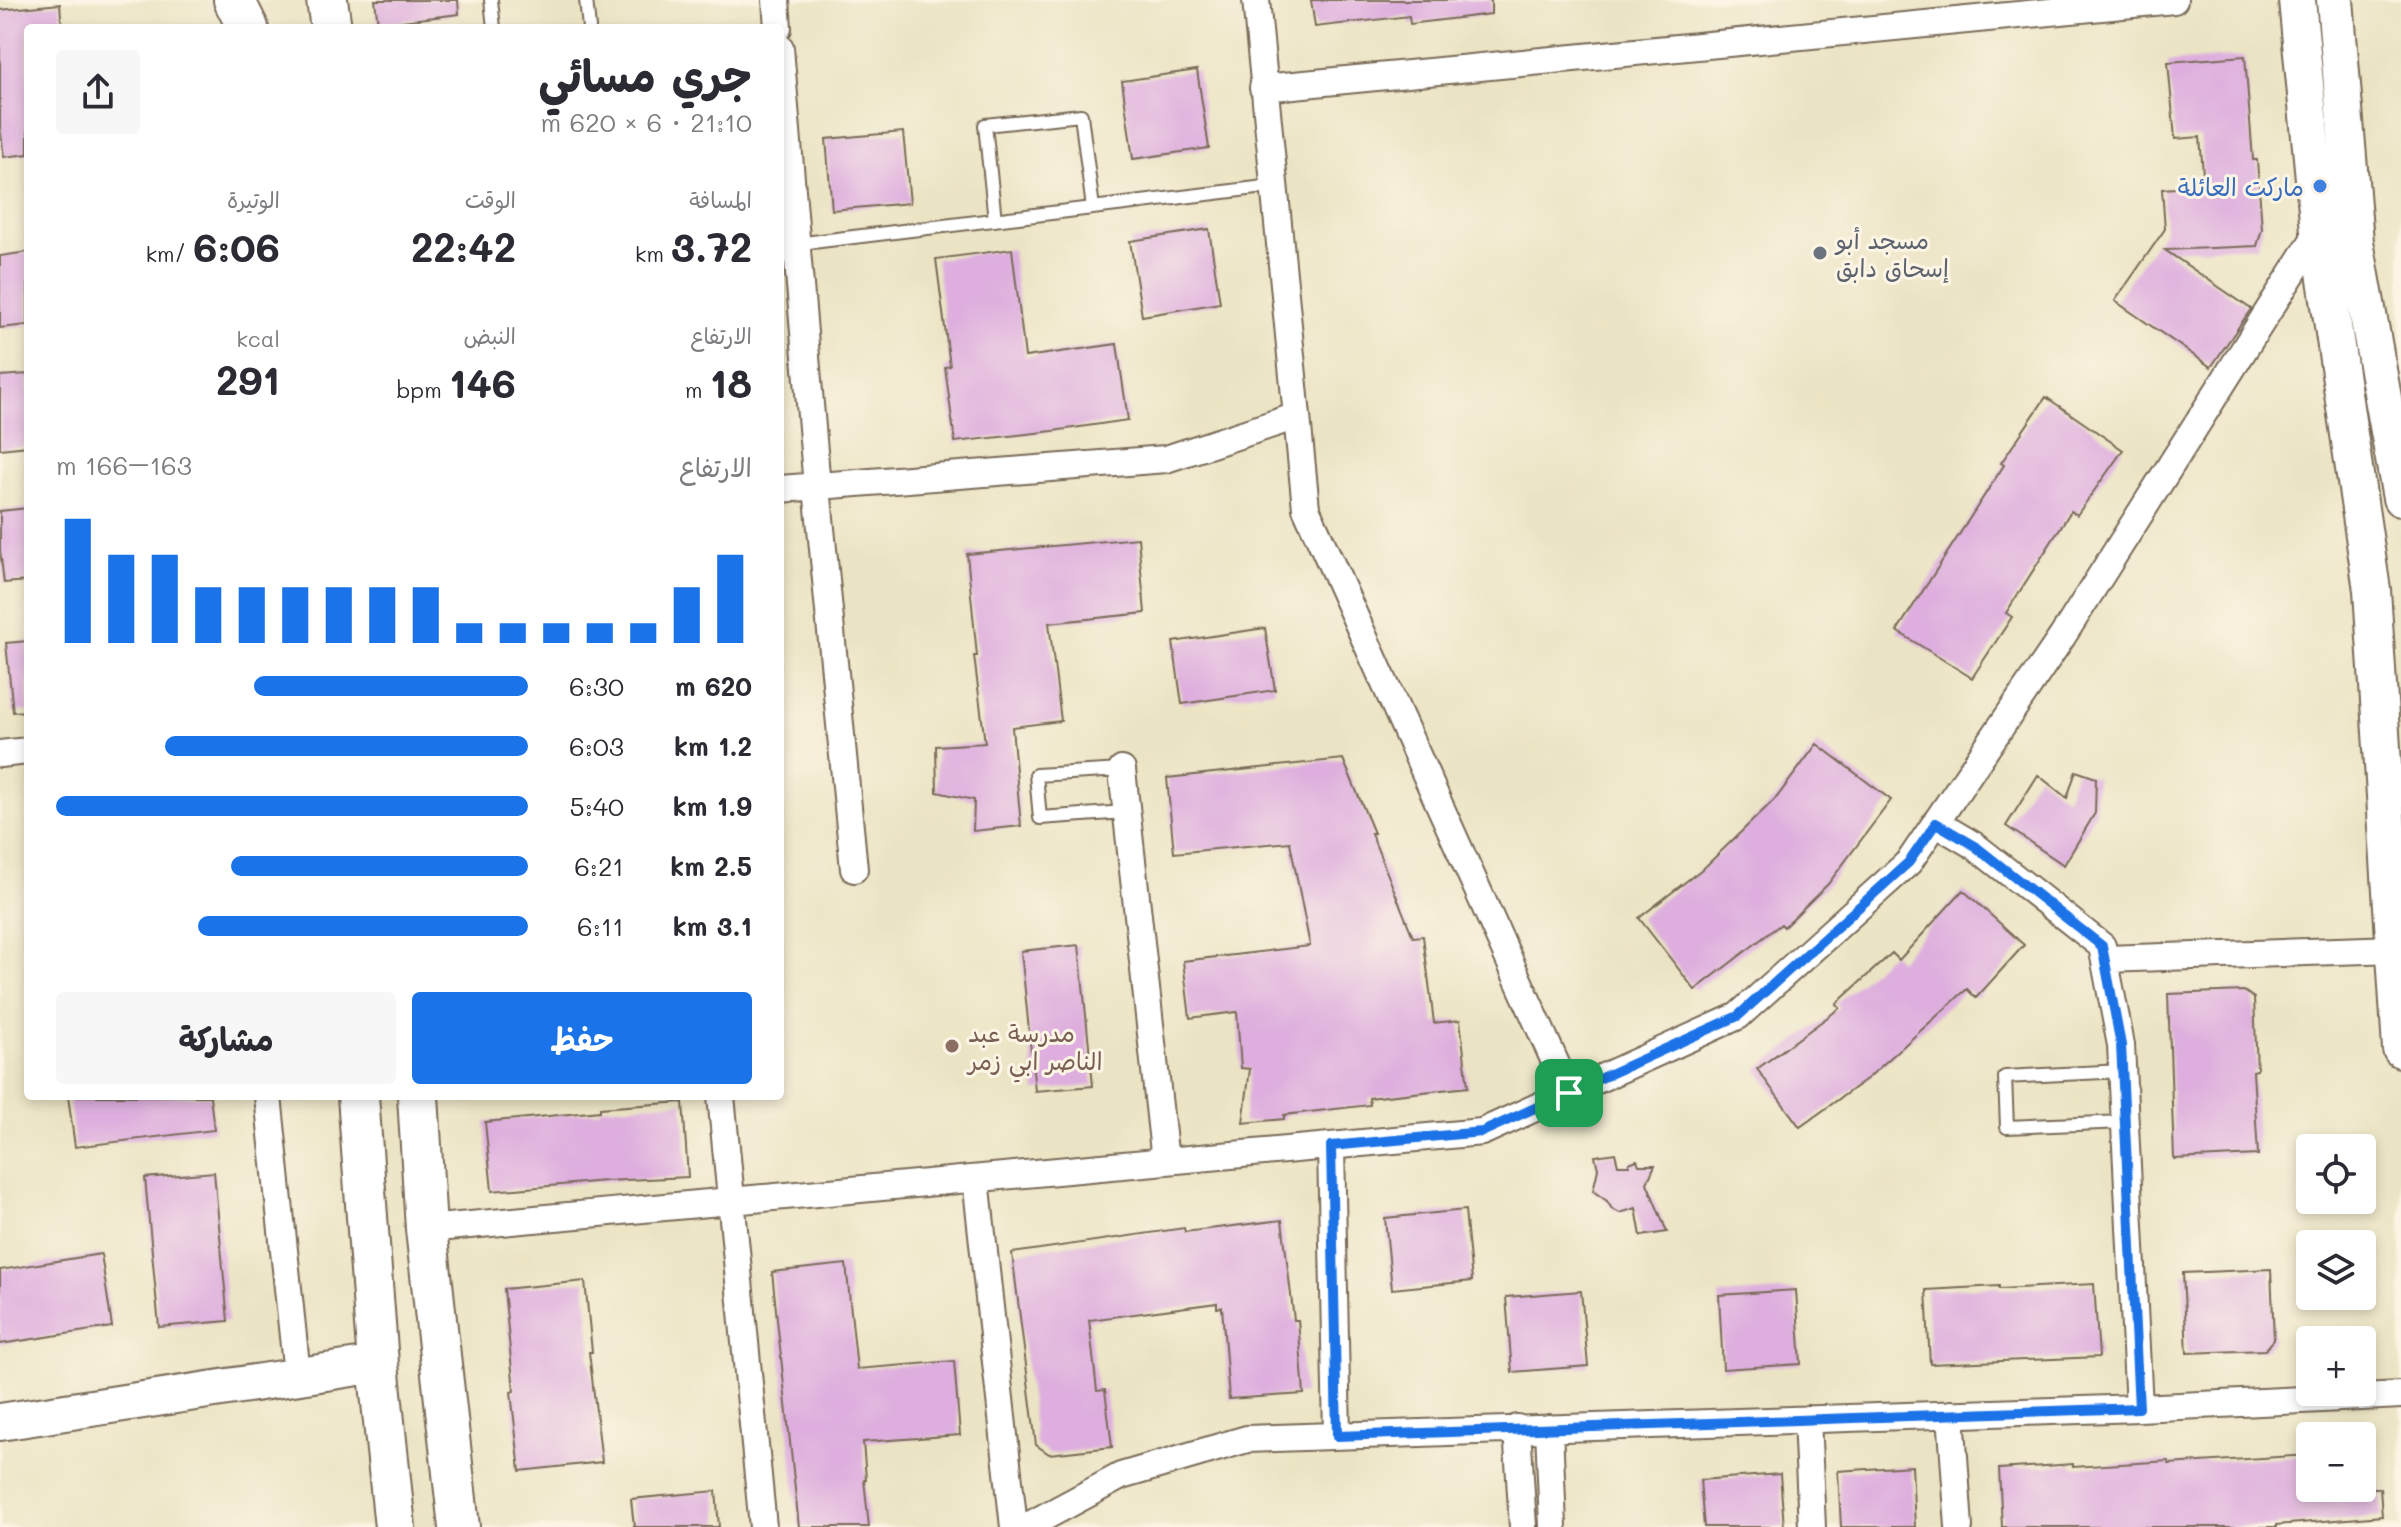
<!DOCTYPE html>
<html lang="ar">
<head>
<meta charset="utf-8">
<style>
	body { margin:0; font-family:Mali,"Playpen Sans Arabic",sans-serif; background:#f7f7f7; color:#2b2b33; direction:rtl; height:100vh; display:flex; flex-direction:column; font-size:30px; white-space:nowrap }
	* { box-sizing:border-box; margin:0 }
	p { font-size:26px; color:#7c7c81 }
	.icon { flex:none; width:44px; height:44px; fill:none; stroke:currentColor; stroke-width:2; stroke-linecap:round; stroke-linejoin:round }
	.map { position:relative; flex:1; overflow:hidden; direction:ltr }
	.sheet { position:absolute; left:24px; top:24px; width:760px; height:1076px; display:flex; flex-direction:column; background:#fff; border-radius:8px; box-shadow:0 4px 12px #0003; direction:rtl }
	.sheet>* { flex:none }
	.fabs { position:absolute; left:2296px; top:1134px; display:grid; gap:16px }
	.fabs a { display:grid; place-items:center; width:80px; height:80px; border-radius:8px; background:#fff; box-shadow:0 4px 12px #0003; font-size:40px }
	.pin { position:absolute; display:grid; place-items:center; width:68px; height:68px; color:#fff; margin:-34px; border-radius:16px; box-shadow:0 4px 12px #0006 }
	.round { display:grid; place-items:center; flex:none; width:84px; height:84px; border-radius:8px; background:#f7f7f7 }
	.overview { display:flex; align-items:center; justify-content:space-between; height:136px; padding:0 32px }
	h1 { font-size:44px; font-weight:700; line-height:60px }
	.figures { display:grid; grid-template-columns:repeat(3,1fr); gap:12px; height:136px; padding:8px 32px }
	.figures div { display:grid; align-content:center }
	.figures b { font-size:40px; font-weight:700 }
	.figures small { font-size:22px; font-weight:400 }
	.figures p { font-size:22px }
	.chart { height:224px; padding:16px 32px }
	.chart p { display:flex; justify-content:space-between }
	.chart svg { width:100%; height:144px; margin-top:8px; stroke:#1a73e8; stroke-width:6 }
	.primary-button { display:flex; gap:16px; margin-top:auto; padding:16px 32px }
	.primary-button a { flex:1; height:92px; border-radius:8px; background:#1a73e8; color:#fff; font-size:32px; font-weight:700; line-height:92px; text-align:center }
	.primary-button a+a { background:#f7f7f7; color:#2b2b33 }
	ul { padding:0 32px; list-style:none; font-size:26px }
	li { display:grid; grid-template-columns:128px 96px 1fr; align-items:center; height:60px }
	li i { height:20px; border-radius:10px; background:#1a73e8 }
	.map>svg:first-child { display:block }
	.building { fill:#deafde }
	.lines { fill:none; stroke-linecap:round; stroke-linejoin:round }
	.lane-casing { stroke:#796b58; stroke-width:16 }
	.street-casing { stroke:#796b58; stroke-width:30 }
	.secondary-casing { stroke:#796b58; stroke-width:40 }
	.primary-casing { stroke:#796b58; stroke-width:44 }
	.lane { stroke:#fff; stroke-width:12 }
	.street { stroke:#fff; stroke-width:26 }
	.secondary { stroke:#fff; stroke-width:36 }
	.primary { stroke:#fff; stroke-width:40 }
	.route-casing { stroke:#fff; stroke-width:16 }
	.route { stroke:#1a73e8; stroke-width:10 }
	.shop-dot { fill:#3f7fe0; stroke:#fcf5e5; stroke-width:3 }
	.worship-dot { fill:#6b7280; stroke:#fcf5e5; stroke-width:3 }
	.education-dot { fill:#8d6e63; stroke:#fcf5e5; stroke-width:3 }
	.labels { text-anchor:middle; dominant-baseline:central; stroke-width:6; stroke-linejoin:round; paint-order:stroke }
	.shop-label { font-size:24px; fill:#366cbe; stroke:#fcf5e5; text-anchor:end }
	.worship-label { font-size:24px; fill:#5b616d; stroke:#fcf5e5; text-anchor:start }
	.education-label { font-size:24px; fill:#785e54; stroke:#fcf5e5; text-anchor:start }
</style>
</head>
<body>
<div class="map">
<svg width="2401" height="1527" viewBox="0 0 2401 1527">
	<rect width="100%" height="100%" fill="#fcf5e5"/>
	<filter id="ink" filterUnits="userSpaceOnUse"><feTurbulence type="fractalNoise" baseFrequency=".0125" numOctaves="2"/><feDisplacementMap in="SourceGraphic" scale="16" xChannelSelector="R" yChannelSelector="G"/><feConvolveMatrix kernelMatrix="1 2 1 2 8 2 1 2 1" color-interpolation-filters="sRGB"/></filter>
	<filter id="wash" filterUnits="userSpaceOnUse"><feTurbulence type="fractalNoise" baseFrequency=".006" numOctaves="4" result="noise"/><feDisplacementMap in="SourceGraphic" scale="32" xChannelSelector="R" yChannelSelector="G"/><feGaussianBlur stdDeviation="1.8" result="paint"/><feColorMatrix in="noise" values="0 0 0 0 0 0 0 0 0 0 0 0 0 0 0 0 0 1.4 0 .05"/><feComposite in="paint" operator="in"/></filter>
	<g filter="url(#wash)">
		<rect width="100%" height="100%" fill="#ebe4c4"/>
		<g id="blocks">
			<path class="building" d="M 375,0 L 458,0 L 459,14 L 378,24 Z
				M 1311,0 L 1491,0 L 1491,14 L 1410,24 L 1409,16 L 1315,27 Z
				M 60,4 L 62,28 L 28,28 L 28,154 L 4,157 L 0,125 L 0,10 Z
				M 2245,56 L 2253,160 L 2257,160 L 2262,229 L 2257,246 L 2165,250 L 2251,309 L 2211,367 L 2115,301 L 2165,229 L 2162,189 L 2204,186 L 2200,137 L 2175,139 L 2168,62 Z
				M 1197,70 L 1209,148 L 1133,159 L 1122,81 Z
				M 903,132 L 910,203 L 832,210 L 826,139 Z
				M 1209,229 L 1220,303 L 1142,316 L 1130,241 Z
				M 1012,249 L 1025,357 L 1117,344 L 1128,420 L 1053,431 L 955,442 L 945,367 L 950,366 L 936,259 Z
				M 28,252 L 28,325 L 0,328 L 0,256 Z
				M 28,374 L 28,446 L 0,449 L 0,376 Z
				M 2046,397 L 2123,450 L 2077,515 L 2071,511 L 2006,613 L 2012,617 L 1972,678 L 1897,631 L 2004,465 L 2001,463 Z
				M 28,508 L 28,581 L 4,583 L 0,550 L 0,511 Z
				M 1138,538 L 1145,613 L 1049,623 L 1061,721 L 1012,727 L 1021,826 L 973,831 L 974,800 L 937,792 L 936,746 L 985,743 L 974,656 L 977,656 L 967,554 Z
				M 1265,628 L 1275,690 L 1182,704 L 1173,642 Z
				M 28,641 L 28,711 L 13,712 L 6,643 Z
				M 1817,744 L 1891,800 L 1828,884 L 1784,927 L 1781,924 L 1695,990 L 1639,918 L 1706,866 L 1777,797 Z
				M 1343,759 L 1374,833 L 1371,833 L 1413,937 L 1423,936 L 1434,1023 L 1460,1020 L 1468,1087 L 1369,1098 L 1370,1105 L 1284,1115 L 1284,1119 L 1243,1123 L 1250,1069 L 1241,1068 L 1237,1012 L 1190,1018 L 1183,961 L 1310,946 L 1290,842 L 1174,853 L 1167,778 Z
				M 2076,771 L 2096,778 L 2095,813 L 2064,865 L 2006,826 L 2038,775 L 2067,798 Z
				M 1963,890 L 2024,945 L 1976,998 L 1967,989 L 1868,1078 L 1800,1127 L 1757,1069 L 1840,1008 L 1836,1004 L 1892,953 L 1899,960 Z
				M 1079,945 L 1093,1086 L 1035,1091 L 1021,951 Z
				M 2244,991 L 2254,998 L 2257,1070 L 2253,1071 L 2258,1155 L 2174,1159 L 2168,994 Z
				M 68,1096 L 210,1096 L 214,1130 L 75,1147 Z
				M 683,1102 L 688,1177 L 605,1181 L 492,1191 L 485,1122 L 600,1111 L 600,1108 Z
				M 1615,1153 L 1618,1165 L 1629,1165 L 1629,1163 L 1637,1160 L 1639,1165 L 1655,1165 L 1647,1183 L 1667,1232 L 1641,1236 L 1636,1208 L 1620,1213 L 1612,1209 L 1607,1201 L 1593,1191 L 1598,1169 L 1595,1156 Z
				M 214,1172 L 228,1321 L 159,1327 L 145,1178 Z
				M 1465,1210 L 1472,1281 L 1392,1289 L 1385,1218 Z
				M 1282,1220 L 1294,1320 L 1298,1320 L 1304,1394 L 1229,1399 L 1222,1307 L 1217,1308 L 1217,1303 L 1089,1320 L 1097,1391 L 1105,1390 L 1112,1447 L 1049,1454 L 1036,1445 L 1012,1253 L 1184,1228 L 1185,1232 Z
				M 101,1254 L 112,1327 L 0,1344 L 0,1270 Z
				M 846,1264 L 857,1369 L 954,1361 L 960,1435 L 863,1442 L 866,1479 L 864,1479 L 869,1527 L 799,1527 L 772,1272 Z
				M 2271,1269 L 2274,1340 L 2265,1350 L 2187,1353 L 2183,1273 Z
				M 585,1281 L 592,1352 L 589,1352 L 602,1462 L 520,1471 L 511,1392 L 514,1391 L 504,1289 Z
				M 2094,1284 L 2099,1357 L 1930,1364 L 1926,1290 L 1999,1286 L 1999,1289 Z
				M 1796,1290 L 1801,1364 L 1723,1369 L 1719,1295 Z
				M 1581,1291 L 1588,1366 L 1512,1372 L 1506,1297 Z
				M 2310,1455 L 2310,1488 L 2380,1488 L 2382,1516 L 2276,1525 L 2276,1527 L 2002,1527 L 1999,1469 L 2073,1464 L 2073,1467 L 2169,1461 L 2169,1464 Z
				M 1912,1466 L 1915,1527 L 1841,1527 L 1838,1471 Z
				M 1780,1474 L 1784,1527 L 1704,1527 L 1700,1480 Z
				M 716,1491 L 719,1527 L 634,1527 L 631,1499 Z"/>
		</g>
	</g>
	<g filter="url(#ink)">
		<use href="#blocks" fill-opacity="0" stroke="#796b58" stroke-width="2"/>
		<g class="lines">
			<g class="lane-casing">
				<path id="lane" d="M 491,0 L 494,28
					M 586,0 L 589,28
					M 995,220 L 985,125 L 1081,115 L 1093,208
					M 796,244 L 1273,186
					M 1122,770 L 1036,775 L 1040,818 L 1126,812
					M 2123,1071 L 2005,1077 L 2007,1127 L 2125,1122"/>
			</g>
			<g class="street-casing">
				<path id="street" d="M 776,0 L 778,28
					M 1256,0 L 1306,508 L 1569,1093
					M 780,48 L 817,487 L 854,869
					M 1263,88 L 2174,0
					M 780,489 L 1166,459 L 1297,416
					M 0,754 L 28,751
					M 1122,770 L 1165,1161
					M 1936,823 L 1975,846 L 2102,946 L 2121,1045 L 2139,1408
					M 2105,959 L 2396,949
					M 268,1096 L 297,1375
					M 721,1096 L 763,1527
					M 1331,1146 L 1337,1436
					M 976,1179 L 1014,1527
					M 426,1229 L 1482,1132 L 1738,1016 L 1909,862 L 2062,637 L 2319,231
					M 1951,1414 L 1959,1527
					M 1807,1419 L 1812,1527
					M 1517,1428 L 1523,1527
					M 1549,1428 L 1553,1527
					M 1026,1527 L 1121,1476 L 1247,1439 L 2139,1408 L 2401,1395"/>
			</g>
			<g class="secondary-casing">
				<path id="secondary" d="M 2297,0 L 2319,231 L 2372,590 L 2401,1049
					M 2335,0 L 2355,242 L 2401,498
					M 0,1422 L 378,1364"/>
			</g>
			<g class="primary-casing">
				<path id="primary" d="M 234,0 L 248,28
					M 327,0 L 331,28
					M 358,1096 L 378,1364 L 395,1527
					M 418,1096 L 426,1229 L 459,1527"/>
			</g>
			<use href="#lane" class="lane"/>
			<use href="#street" class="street"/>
			<use href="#secondary" class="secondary"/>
			<use href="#primary" class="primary"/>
		</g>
	</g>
	<g class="lines" filter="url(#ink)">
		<g class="route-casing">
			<path id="route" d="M 1936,823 L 1975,846 L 2102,946 L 2121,1045 L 2139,1408 L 1337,1436 L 1331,1146 L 1482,1132 L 1738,1016 L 1909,862 Z"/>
		</g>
		<use href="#route" class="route"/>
	</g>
	<circle class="shop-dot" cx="2320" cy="186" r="8"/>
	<circle class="worship-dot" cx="1820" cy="253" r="8"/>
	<circle class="education-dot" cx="952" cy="1046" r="8"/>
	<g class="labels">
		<g class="shop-label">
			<text x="2304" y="186">ماركت العائلة</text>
		</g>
		<g class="worship-label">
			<text x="1836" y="239">مسجد أبو<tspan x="1836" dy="28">إسحاق دابق</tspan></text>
		</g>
		<g class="education-label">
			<text x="968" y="1032">مدرسة عبد<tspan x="968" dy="28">الناصر ابي زمر</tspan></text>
		</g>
	</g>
</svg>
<div class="fabs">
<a><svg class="icon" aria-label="locate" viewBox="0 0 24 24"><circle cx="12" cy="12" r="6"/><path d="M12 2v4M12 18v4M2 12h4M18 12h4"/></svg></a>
<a><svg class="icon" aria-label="layers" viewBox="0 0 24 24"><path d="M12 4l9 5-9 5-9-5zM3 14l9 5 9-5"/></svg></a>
<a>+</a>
<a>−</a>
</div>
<div class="pin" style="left:1569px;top:1093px;background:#1e9e55"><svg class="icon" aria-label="arrive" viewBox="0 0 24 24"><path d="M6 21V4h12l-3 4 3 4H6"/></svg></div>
<section class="sheet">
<div class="overview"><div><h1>جري مسائي</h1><p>21:10 · 6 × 620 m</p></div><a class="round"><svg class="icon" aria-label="share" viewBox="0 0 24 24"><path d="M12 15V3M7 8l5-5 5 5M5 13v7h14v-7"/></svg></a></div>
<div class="figures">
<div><p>المسافة</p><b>3.72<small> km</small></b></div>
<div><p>الوقت</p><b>22:42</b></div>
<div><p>الوتيرة</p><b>6:06<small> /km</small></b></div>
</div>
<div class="figures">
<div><p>الارتفاع</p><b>18<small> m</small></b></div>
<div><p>النبض</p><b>146<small> bpm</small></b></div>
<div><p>kcal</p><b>291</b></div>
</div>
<div class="chart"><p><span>الارتفاع</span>163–166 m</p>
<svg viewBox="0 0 160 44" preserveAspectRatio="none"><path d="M5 44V6M15 44V17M25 44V17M35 44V27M45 44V27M55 44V27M65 44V27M75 44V27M85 44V27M95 44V38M105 44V38M115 44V38M125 44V38M135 44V38M145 44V27M155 44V17"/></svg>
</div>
<ul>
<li><b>620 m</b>6:30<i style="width:58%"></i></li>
<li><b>1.2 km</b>6:03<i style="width:77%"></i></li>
<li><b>1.9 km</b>5:40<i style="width:100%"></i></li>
<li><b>2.5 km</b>6:21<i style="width:63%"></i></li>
<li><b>3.1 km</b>6:11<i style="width:70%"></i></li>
</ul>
<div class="primary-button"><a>حفظ</a><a>مشاركة</a></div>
</section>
</div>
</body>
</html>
